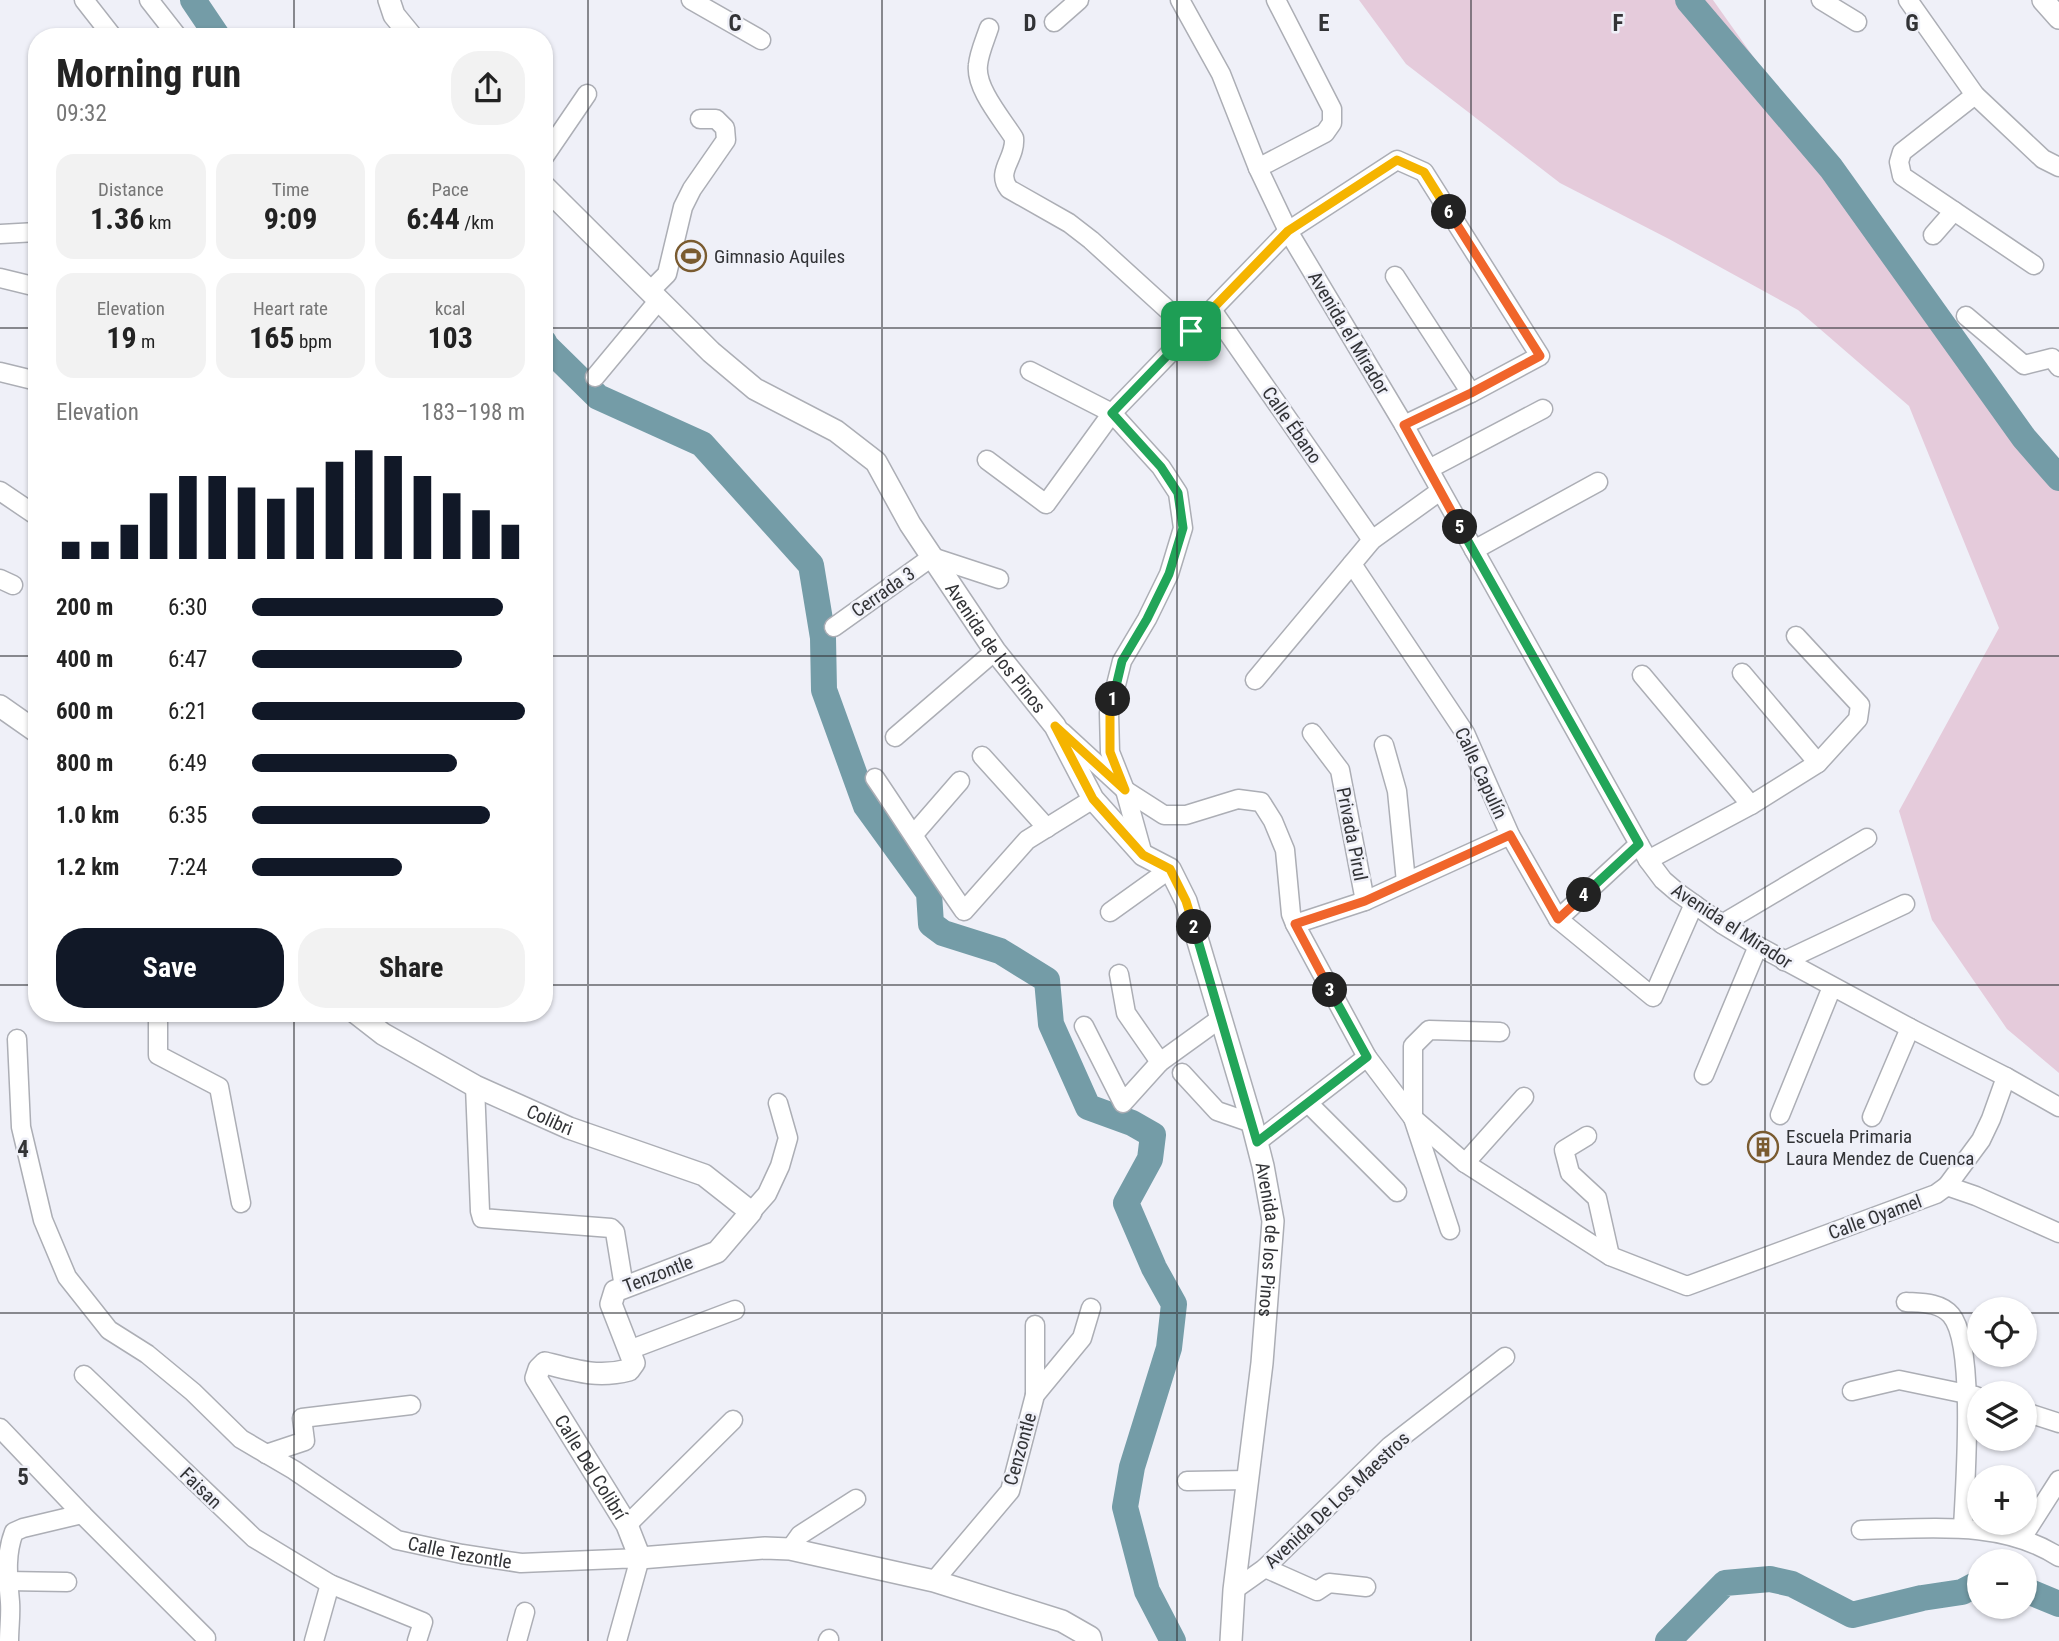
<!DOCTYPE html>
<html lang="en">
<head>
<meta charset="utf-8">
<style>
	body { margin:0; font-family:"Roboto Condensed",sans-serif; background:#f2f2f2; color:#222; height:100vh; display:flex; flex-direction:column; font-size:26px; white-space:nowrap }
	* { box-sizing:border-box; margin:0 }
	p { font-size:23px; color:#767676 }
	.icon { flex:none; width:38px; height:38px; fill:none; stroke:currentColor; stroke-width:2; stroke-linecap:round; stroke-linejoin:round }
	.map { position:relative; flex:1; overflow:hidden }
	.side { position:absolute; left:28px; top:28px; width:525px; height:994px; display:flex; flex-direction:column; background:#fff; border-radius:28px; box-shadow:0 2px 5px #0004 }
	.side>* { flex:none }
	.tools { position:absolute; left:1967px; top:1297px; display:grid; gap:14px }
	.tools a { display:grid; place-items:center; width:70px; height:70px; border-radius:50%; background:#fff; box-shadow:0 2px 5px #0004; font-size:35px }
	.pin { position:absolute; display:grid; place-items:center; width:60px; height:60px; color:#fff; margin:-30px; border-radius:14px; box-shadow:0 4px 10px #0006 }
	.km { position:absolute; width:35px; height:35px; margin:-18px; border-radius:50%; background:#222; color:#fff; font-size:19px; line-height:35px; text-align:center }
	.round { display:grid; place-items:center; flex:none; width:74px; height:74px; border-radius:28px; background:#f2f2f2 }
	.overview { display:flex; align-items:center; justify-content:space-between; height:119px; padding:0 28px }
	h1 { font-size:38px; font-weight:700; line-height:52px }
	.figures { display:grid; grid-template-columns:repeat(3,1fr); gap:10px; height:119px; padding:7px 28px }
	.figures div { display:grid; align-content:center; border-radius:18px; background:#f2f2f2; text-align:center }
	.figures b { font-size:30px; font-weight:700 }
	.figures small { font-size:19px; font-weight:400 }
	.figures p { font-size:19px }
	.chart { height:196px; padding:14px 28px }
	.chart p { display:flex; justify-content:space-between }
	.chart svg { width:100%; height:126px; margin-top:7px; stroke:#111827; stroke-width:6 }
	.action { display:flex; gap:14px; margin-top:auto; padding:14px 28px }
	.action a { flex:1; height:80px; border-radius:28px; background:#111827; color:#fff; font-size:28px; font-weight:700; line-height:80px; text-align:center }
	.action a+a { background:#f2f2f2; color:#222 }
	ul { padding:0 28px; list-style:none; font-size:23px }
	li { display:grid; grid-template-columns:112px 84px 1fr; align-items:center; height:52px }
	li i { height:18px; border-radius:9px; background:#111827 }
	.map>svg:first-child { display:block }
	.green { fill:#e5cbdb }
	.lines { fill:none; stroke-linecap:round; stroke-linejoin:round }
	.river { stroke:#749ca7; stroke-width:26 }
	.minor-casing { stroke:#acaeb5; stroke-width:21 }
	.tertiary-casing { stroke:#acaeb5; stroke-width:24 }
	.minor { stroke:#fff; stroke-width:18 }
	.tertiary { stroke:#fff; stroke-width:21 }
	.split-1-casing { stroke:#fff; stroke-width:14 }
	.split-2-casing { stroke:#fff; stroke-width:14 }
	.split-3-casing { stroke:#fff; stroke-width:14 }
	.split-4-casing { stroke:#fff; stroke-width:14 }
	.split-5-casing { stroke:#fff; stroke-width:14 }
	.split-6-casing { stroke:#fff; stroke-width:14 }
	.split-7-casing { stroke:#fff; stroke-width:14 }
	.split-1 { stroke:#22a559; stroke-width:9 }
	.split-2 { stroke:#f5b400; stroke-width:9 }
	.split-3 { stroke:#22a559; stroke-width:9 }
	.split-4 { stroke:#f0652b; stroke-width:9 }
	.split-5 { stroke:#22a559; stroke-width:9 }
	.split-6 { stroke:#f0652b; stroke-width:9 }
	.split-7 { stroke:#f5b400; stroke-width:9 }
	.grid { fill:none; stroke:#323336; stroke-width:2; stroke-opacity:0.55 }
	.labels { text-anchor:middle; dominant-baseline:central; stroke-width:5; stroke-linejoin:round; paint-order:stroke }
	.poi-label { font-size:19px; fill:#323336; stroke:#eff0f8; text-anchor:start }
	.street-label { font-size:19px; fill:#323336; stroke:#eff0f8 }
	.grid-label { font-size:23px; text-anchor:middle; font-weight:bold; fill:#323336; stroke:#eff0f8; stroke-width:5; stroke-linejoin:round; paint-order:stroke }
</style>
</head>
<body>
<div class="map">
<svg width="2059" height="1641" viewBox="0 0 2059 1641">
	<rect width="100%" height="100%" fill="#eff0f8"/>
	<path class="green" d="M 1359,0 L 1713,0 L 2024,438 L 2059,478 L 2059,1073 L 2007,1029 L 1932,920 L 1899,811 L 1999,628 L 1909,406 L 1798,310 L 1669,239 L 1560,183 L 1406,64 Z"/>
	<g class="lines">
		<path class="river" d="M 193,0 L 218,37
			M 1688,0 L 1831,168 L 2024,438 L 2059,478
			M 544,342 L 546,346 L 598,397 L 702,444 L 811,565 L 823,638 L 824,690 L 866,806 L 929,893 L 931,924 L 943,933 L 1000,951 L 1047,980 L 1051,1024 L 1088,1107 L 1132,1123 L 1153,1135 L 1150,1159 L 1126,1203 L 1154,1268 L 1174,1304 L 1169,1348 L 1132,1467 L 1125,1507 L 1147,1591 L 1173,1641
			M 2025,1590 L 2059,1604
			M 1668,1641 L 1725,1583 L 1770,1579 L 1792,1584 L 1852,1615 L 1922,1598 L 1962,1592 L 1979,1583"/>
		<g class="minor-casing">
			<g id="minor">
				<path d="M 84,0 L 113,37"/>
				<path d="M 149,0 L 178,37"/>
				<path d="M 691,0 L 761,40"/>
				<path d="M 1180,0 L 1221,74 L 1258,168 L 1288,231 L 1404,425 L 1648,860 L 1663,880 L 1677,892 L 1722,924 L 1758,946 L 1910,1028 L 2006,1077 L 2059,1107"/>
				<path d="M 1821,0 L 1857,22"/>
				<path d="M 1908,0 L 1975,95 L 2043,159 L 2059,167"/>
				<path d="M 1054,22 L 1079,0"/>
				<path d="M 989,28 C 985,40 979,53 978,65 C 975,88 1002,119 1014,138 C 1016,159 995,171 1009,189 L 1069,223 L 1091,240 L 1191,331"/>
				<path d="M 1975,95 L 1902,152 L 1899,162 L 1902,176 L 2034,265"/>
				<path d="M 544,157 L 587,94"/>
				<path d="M 1258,168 L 1325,133 L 1332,123 L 1332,109 L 1276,0"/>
				<path d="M 0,234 L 37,232"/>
				<path d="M 1933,235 L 1954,211"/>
				<path d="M 1395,276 L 1471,393"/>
				<path d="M 0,278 L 37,287"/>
				<path d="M 650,291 L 667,274 L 683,207 L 692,189 L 726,140 L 725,128 L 716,119 L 700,119"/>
				<path d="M 1212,310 L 1372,540"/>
				<path d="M 1966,316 L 2024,365 L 2052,358 L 2059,367"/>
				<path d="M 1030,371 L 1112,413 L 1161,467 L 1178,493 L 1183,528 L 1169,574 L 1147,619 L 1122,661 L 1109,713 L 1110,752 L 1125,790 L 1143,855"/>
				<path d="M 0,372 L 37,381"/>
				<path d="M 595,377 L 659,300"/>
				<path d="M 987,460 L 1046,504 L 1112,413 L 1288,231 L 1397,160 L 1424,172 L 1540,356 L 1471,393 L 1404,425"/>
				<path d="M 1429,469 L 1543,409"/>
				<path d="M 0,491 L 37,516"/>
				<path d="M 1474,550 L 1598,482"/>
				<path d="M 1352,564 L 1465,733 L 1510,835 L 1558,919 L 1653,997 L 1694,904"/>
				<path d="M 0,579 L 13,585"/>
				<path d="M 834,627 L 932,557 L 999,579"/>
				<path d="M 1742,673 L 1818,763"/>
				<path d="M 1642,675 L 1751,805"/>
				<path d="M 1255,680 L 1372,540 L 1440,491"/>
				<path d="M 1062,732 L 1125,790 L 1164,815 L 1186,815 L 1238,799 L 1261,802 L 1273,821 L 1285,850 L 1291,914 L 1295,924 L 1367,1057 L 1413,1118 L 1465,1163 L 1610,1256 L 1687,1286 L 1936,1194 L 1947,1186 L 1976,1196 L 2059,1233"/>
				<path d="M 1312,733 L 1340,770 L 1365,901"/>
				<path d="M 895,737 L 995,651"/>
				<path d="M 1384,745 L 1397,791 L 1406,882"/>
				<path d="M 982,756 L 1047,828"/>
				<path d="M 875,778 C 905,822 933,867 964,911 L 1027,840 L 1093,799"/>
				<path d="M 914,834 L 960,781"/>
				<path d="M 1648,860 L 1751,805 L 1818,763 L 1858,719 L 1860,705 L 1796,636"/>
				<path d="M 1110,912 L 1170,869"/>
				<path d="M 1558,919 L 1639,844"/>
				<path d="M 1295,924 L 1365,901 L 1510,835"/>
				<path d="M 1722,924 L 1867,838"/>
				<path d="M 1784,961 L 1905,904"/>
				<path d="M 1119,974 L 1126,1013 L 1160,1062"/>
				<path d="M 158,1013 L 158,1055 L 219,1087 L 241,1203"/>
				<path d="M 1084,1026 L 1123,1103 L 1160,1062 L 1221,1018"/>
				<path id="s1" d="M 17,1039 L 21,1127 L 43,1220 L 67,1277 L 109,1330 L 147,1354 L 193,1392 L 241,1439 L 294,1470 L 397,1540 L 462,1554 L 521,1563 L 640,1558 L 617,1641"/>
				<path d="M 1182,1073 L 1217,1111 L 1252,1123"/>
				<path d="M 1704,1075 L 1758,946"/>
				<path d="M 475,1086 L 480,1211 L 482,1218 L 611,1228 L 615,1232 L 624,1287"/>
				<path d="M 1308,1103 L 1397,1192"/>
				<path d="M 1780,1115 L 1832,987"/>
				<path d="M 1872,1117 L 1910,1028"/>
				<path d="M 1587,1136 L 1564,1150 L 1570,1173 L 1597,1198 L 1610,1256"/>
				<path d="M 1257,1142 L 1367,1057"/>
				<path d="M 1465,1163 L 1524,1097"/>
				<path d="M 1947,1186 L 1981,1140 L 1991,1119 L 2006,1077"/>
				<path d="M 751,1212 L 767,1194 L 780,1166 L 788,1138 L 778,1103"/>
				<path d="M 1450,1230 L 1413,1118 L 1413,1046 L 1429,1030 L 1500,1032"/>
				<path d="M 1906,1302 C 1921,1303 1940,1302 1951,1315 C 1976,1344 1965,1486 1963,1528"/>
				<path d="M 1035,1325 L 1035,1395"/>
				<path d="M 629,1350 L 735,1310"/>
				<path d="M 84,1375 L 254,1538 L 330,1584 L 423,1622 L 417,1641"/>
				<path d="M 1852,1391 L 1899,1380 L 1976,1396"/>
				<path d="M 2025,1412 L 2059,1423"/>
				<path d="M 0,1428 L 82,1514 L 206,1638"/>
				<path d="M 266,1454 L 305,1441 L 302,1418 L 411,1405"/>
				<path d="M 1187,1481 L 1248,1480"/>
				<path d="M 627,1525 L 733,1420"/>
				<path d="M 1861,1530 C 1927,1529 2001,1519 2059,1557"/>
				<path d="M 2022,1538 L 2059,1480"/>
				<path d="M 790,1549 L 800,1535 L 856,1499"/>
				<path d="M 1265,1568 L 1317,1591 L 1329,1583 L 1366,1587"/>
				<path d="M 7,1581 L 67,1582"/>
				<path d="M 934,1581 L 1010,1491 L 1035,1395 L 1082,1338 L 1091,1308"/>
				<path d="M 1234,1590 L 1265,1568 L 1390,1446 L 1505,1357"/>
				<path d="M 9,1641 C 9,1628 11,1615 10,1602 C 8,1578 5,1555 14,1532 L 23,1528 L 82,1514"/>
				<path d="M 314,1641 L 330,1584"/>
				<path d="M 517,1641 L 525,1612"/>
				<path d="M 828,1641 L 829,1639"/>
			</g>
		</g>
		<g class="tertiary-casing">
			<g id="tertiary">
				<path d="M 389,0 L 394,15 L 412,37"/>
				<path d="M 2043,0 L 2059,18"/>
				<path id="s2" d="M 544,186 L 711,352 L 755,389 L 836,431 L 876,462 L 910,524 L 995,651 L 1055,726 L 1093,799 L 1143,855 L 1170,869 L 1186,901 L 1252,1123 L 1263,1166 L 1273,1221 L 1262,1363 L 1234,1590 L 1231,1641"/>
				<path d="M 0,706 L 37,732"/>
				<path id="s3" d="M 356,1013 L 383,1034 L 475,1086 L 569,1128 L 704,1175 L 751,1212 L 717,1252 L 615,1291 L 611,1304 L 634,1363 L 629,1370 C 598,1378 576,1371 545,1363 L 539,1369 L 536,1378 L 627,1525 L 640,1558 L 765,1548 L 790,1549 L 934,1581 L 1062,1621 L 1090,1637 L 1091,1641"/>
			</g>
		</g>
		<use href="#minor" class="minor"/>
		<use href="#tertiary" class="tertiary"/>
	</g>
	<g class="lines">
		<g class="split-1-casing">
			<path id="split-1" d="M 1113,699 L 1122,661 L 1147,619 L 1169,574 L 1183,528 L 1178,493 L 1161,467 L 1112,413 L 1191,331"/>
		</g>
		<g class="split-2-casing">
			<path id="split-2" d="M 1113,699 L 1110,713 L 1110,752 L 1125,790 L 1055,726 L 1093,799 L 1143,855 L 1170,869 L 1186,901 L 1194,927"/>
		</g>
		<g class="split-3-casing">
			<path id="split-3" d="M 1194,927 L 1257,1142 L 1367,1057 L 1330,990"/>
		</g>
		<g class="split-4-casing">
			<path id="split-4" d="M 1330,990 L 1295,924 L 1365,901 L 1510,835 L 1558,919 L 1584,895"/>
		</g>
		<g class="split-5-casing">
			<path id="split-5" d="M 1460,527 L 1639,844 L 1584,895"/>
		</g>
		<g class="split-6-casing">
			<path id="split-6" d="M 1449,212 L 1540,356 L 1471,393 L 1404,425 L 1460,527"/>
		</g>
		<g class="split-7-casing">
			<path id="split-7" d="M 1191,331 L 1288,231 L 1397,160 L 1424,172 L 1449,212"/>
		</g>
		<use href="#split-1" class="split-1"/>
		<use href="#split-2" class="split-2"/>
		<use href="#split-3" class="split-3"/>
		<use href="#split-4" class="split-4"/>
		<use href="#split-5" class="split-5"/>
		<use href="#split-6" class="split-6"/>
		<use href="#split-7" class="split-7"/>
	</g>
	<path class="grid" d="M 294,0 L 294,37M 588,0 L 588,1641M 882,0 L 882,1641M 1177,0 L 1177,1641M 1471,0 L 1471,1641M 1765,0 L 1765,1641M 0,328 L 37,328M 544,328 L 2059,328M 0,656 L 37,656M 544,656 L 2059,656M 0,985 L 37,985M 544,985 L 2059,985M 294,1013 L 294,1641M 0,1313 L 1979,1313M 2025,1313 L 2059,1313"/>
	<defs>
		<g id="stadium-ring" transform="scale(1.575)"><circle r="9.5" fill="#eff0f8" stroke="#7a5b30" stroke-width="1.5"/><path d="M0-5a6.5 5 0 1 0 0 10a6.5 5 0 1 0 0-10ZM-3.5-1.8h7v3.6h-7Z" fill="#7a5b30"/></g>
		<g id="building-ring" transform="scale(1.575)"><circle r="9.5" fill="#eff0f8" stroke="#7a5b30" stroke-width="1.5"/><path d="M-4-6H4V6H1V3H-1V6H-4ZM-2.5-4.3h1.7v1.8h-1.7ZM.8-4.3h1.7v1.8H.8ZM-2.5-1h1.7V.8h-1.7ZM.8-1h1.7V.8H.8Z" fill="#7a5b30"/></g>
	</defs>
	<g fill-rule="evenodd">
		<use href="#stadium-ring" x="691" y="256"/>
		<use href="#building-ring" x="1763" y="1147"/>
	</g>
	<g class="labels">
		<g class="poi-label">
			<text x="714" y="256">Gimnasio Aquiles</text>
			<text x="1786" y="1136">Escuela Primaria<tspan x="1786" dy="22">Laura Mendez de Cuenca</tspan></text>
		</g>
		<g class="street-label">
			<text transform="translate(1349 333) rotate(59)">Avenida el Mirador</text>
			<text transform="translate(1292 425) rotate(55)">Calle Ébano</text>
			<text transform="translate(883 592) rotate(-35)">Cerrada 3</text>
			<text stroke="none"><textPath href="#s2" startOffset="656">Avenida de los Pinos</textPath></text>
			<text transform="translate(1481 773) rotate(65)">Calle Capulín</text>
			<text transform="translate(1352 834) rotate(79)">Privada Pirul</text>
			<text transform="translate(1732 926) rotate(33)">Avenida el Mirador</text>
			<text stroke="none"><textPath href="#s3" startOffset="222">Colibri</textPath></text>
			<text transform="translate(1875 1217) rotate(-20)">Calle Oyamel</text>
			<text stroke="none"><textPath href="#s2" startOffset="1328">Avenida de los Pinos</textPath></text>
			<text transform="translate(658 1274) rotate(-21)">Tenzontle</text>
			<text transform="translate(1020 1449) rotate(-74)">Cenzontle</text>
			<text stroke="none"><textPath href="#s3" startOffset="901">Calle Del Colibrí</textPath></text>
			<text transform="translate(201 1488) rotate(44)">Faisan</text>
			<text transform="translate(1337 1500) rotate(-43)">Avenida De Los Maestros</text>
			<text stroke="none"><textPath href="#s1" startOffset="735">Calle Tezontle</textPath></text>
		</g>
	</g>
	<g class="grid-label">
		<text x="735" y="31">C</text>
		<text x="1030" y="31">D</text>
		<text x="1324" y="31">E</text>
		<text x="1618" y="31">F</text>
		<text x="1912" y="31">G</text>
		<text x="23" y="1157">4</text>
		<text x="23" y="1485">5</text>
	</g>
</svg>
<div class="tools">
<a><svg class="icon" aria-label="locate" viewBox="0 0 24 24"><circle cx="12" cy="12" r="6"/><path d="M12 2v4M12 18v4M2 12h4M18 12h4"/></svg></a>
<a><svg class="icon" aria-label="layers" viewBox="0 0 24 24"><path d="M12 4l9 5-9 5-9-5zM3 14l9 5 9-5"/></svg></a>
<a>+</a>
<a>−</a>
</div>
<div class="pin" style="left:1191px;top:331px;background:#1e9e55"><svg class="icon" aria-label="arrive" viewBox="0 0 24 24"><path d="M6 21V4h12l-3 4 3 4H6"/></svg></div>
<b class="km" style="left:1113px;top:699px">1</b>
<b class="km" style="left:1194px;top:927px">2</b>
<b class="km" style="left:1330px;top:990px">3</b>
<b class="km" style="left:1584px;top:895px">4</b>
<b class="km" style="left:1460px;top:527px">5</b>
<b class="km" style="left:1449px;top:212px">6</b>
<section class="side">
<div class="overview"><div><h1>Morning run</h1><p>09:32</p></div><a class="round"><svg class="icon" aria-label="share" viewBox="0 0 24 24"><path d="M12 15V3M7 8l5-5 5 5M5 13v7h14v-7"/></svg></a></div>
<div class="figures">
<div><p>Distance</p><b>1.36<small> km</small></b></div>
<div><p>Time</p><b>9:09</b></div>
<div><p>Pace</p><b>6:44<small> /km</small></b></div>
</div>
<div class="figures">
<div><p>Elevation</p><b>19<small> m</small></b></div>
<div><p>Heart rate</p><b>165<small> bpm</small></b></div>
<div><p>kcal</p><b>103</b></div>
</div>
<div class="chart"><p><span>Elevation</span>183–198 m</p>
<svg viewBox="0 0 160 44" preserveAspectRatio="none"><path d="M5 44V38M15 44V38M25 44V32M35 44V21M45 44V15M55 44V15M65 44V19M75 44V23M85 44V19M95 44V10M105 44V6M115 44V8M125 44V15M135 44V21M145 44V27M155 44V32"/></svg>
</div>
<ul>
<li><b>200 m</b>6:30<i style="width:92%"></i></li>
<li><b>400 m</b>6:47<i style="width:77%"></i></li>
<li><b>600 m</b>6:21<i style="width:100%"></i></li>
<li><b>800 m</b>6:49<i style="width:75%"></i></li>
<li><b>1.0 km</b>6:35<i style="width:87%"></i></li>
<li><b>1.2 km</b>7:24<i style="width:55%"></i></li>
</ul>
<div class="action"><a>Save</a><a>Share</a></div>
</section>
</div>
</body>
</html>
